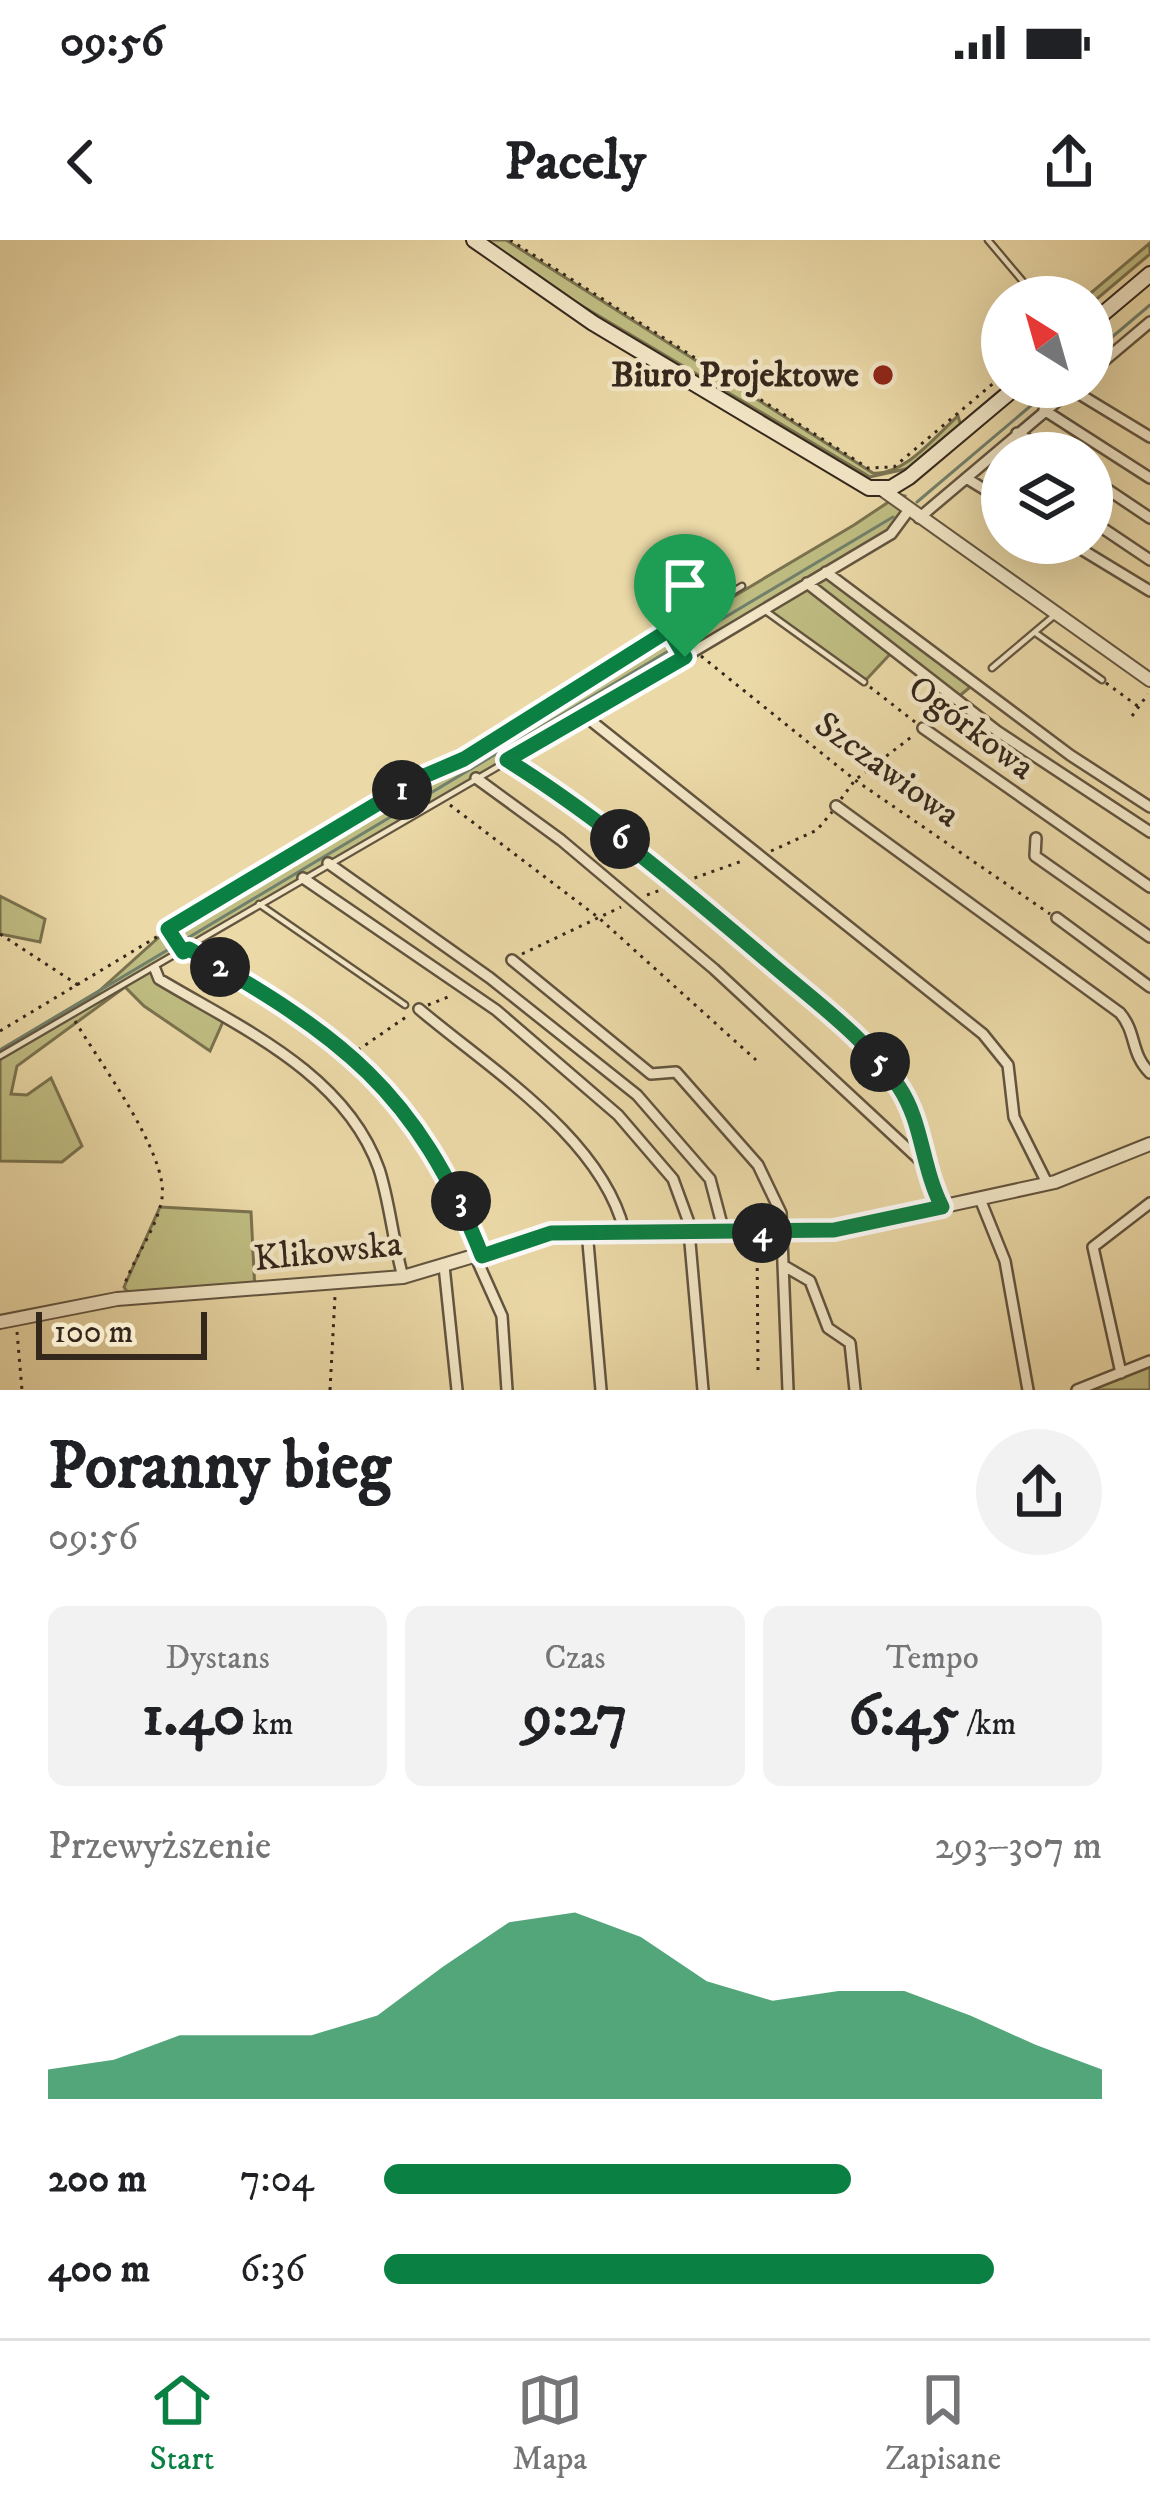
<!DOCTYPE html>
<html lang="pl">
<head>
<meta charset="utf-8">
<style>
	body { margin:0; font-family:"IM FELL DW Pica",serif; background:#f2f2f2; color:#202124; height:100vh; display:flex; flex-direction:column; font-size:45px; white-space:nowrap }
	* { box-sizing:border-box; margin:0 }
	p { font-size:39px; color:#757577 }
	.icon { flex:none; width:66px; height:66px; fill:none; stroke:currentColor; stroke-width:2; stroke-linecap:round; stroke-linejoin:round }
	.map { position:relative; height:1150px; overflow:hidden }
	.panel { display:flex; flex-direction:column; background:#fff; flex:1 }
	.panel>* { flex:none }
	.needle { width:78px; rotate:323deg }
	.tools { position:absolute; left:981px; top:36px; display:grid; gap:24px }
	.tools a { display:grid; place-items:center; width:132px; height:132px; border-radius:50%; background:#fff; box-shadow:0 12px 48px #0002; font-size:60px }
	.scale { position:absolute; left:36px; bottom:30px; width:171px; box-sizing:border-box; padding-left:12px; border:6px solid #34271c; border-top:0; font-size:33px; line-height:42px; white-space:nowrap; color:#34271c; -webkit-text-stroke:9px #f2e6c6; paint-order:stroke }
	.pin { position:absolute; display:grid; place-items:center; width:102px; height:102px; color:#fff; margin:-123px -51px; border-radius:50% 50% 50% 0; rotate:-45deg; box-shadow:0 0 12px #0007 }
	.pin .icon { rotate:45deg }
	.km { position:absolute; width:60px; height:60px; margin:-30px; border-radius:50%; background:#222; color:#fff; font-size:33px; line-height:60px; text-align:center }
	.round { display:grid; place-items:center; flex:none; width:126px; height:126px; border-radius:63px; background:#f2f2f2 }
	.overview { display:flex; align-items:center; justify-content:space-between; height:204px; padding:0 48px }
	h1 { font-size:66px; font-weight:700; line-height:90px }
	.metrics { display:grid; grid-template-columns:repeat(3,1fr); gap:18px; height:204px; padding:12px 48px }
	.metrics div { display:grid; align-content:center; border-radius:18px; background:#f2f2f2; text-align:center }
	.metrics b { font-size:60px; font-weight:700 }
	.metrics small { font-size:33px; font-weight:400 }
	.metrics p { font-size:33px }
	.chart { height:336px; padding:24px 48px }
	.chart p { display:flex; justify-content:space-between }
	.chart svg { width:100%; height:216px; margin-top:12px; fill:#0b8043; opacity:.7 }
	ul { padding:0 48px; list-style:none; font-size:39px }
	li { display:grid; grid-template-columns:192px 144px 1fr; align-items:center; height:90px }
	li i { height:30px; border-radius:15px; background:#0b8043 }
	.status { display:flex; justify-content:space-between; align-items:center; height:84px; padding:0 60px; background:#fff; direction:ltr }
	.status svg { height:33px; fill:currentColor }
	header { display:flex; justify-content:space-between; align-items:center; height:156px; padding:0 48px; background:#fff; font-size:54px; font-weight:700 }
	.tabs { display:flex; justify-content:space-around; align-items:center; height:168px; border-top:3px solid #e0e0e0; background:#fff; font-size:33px; color:#757577 }
	.tabs a { display:grid; justify-items:center; gap:6px }
	.tabs .selected { color:#0b8043 }
	.map>svg:first-child { display:block }
	.green { fill:#bfbd82; stroke:#7a724f; stroke-width:3 }
	.lines { fill:none; stroke-linecap:round; stroke-linejoin:round }
	.stream { stroke:#71806c; stroke-width:3 }
	.service-casing { stroke:#62543f; stroke-width:9 }
	.minor-casing { stroke:#62543f; stroke-width:14 }
	.tertiary-casing { stroke:#62543f; stroke-width:16 }
	.secondary-casing { stroke:#34271c; stroke-width:18 }
	.path { stroke:#34271c; stroke-width:3; stroke-dasharray:3 6; stroke-linecap:butt }
	.service { stroke:#f2e6c6; stroke-width:4.5 }
	.minor { stroke:#f2e6c6; stroke-width:9 }
	.tertiary { stroke:#f2e6c6; stroke-width:12 }
	.secondary { stroke:#f2e6c6; stroke-width:14 }
	.route-casing { stroke:#fff; stroke-width:24 }
	.route { stroke:#0b8043; stroke-width:15 }
	.poi-dot { fill:#8f2418; stroke:#f2e6c6; stroke-width:4.5 }
	.labels { text-anchor:middle; dominant-baseline:central; stroke-width:9; stroke-linejoin:round; paint-order:stroke }
	.poi-label { font-size:36px; font-weight:bold; fill:#34271c; stroke:#f2e6c6; text-anchor:end }
	.street-label { font-size:36px; fill:#34271c; stroke:#f2e6c6 }
</style>
</head>
<body>
<div class="status"><b>09:56</b><svg viewBox="0 0 49 12"><path d="M0 12V9h3v3zM5 12V6h3v6zM10 12V3h3v9zM15 12V0h3v12zM26 1h20v11H26zM47 4h2v5h-2z"/></svg></div>
<header><svg class="icon" aria-label="back" viewBox="0 0 24 24"><path d="M15 5l-7 7 7 7"/></svg>Pacely<svg class="icon" aria-label="share" viewBox="0 0 24 24"><path d="M12 15V3M7 8l5-5 5 5M5 13v7h14v-7"/></svg></header>
<div class="map">
<svg width="1150" height="1150" viewBox="0 0 1150 1150">
	<rect width="100%" height="100%" fill="#ebd9a7"/>
	<filter id="stains"><feTurbulence type="fractalNoise" baseFrequency=".00167" numOctaves="4"/><feColorMatrix values="0 0 0 0 .2 0 0 0 0 .09 0 0 0 0 .02 0 0 0 .5 -.17"/></filter>
	<radialGradient id="worn" r=".72"><stop offset=".6" stop-color="#630" stop-opacity="0"/><stop offset="1" stop-color="#630" stop-opacity=".3"/></radialGradient>
	<path class="green" d="M 487,0 L 506,0 L 873,233 C 905,236 938,193 958,176 L 961,186 L 910,228 L 870,237 L 572,60 Z
		M 1150,3 L 1150,14 L 1092,63 L 1092,57 L 1086,57 Z
		M 883,250 L 905,256 L 900,287 L 827,331 L 975,443 L 957,458 L 893,411 L 864,442 L 762,369 L 155,729 L 160,739 L 225,777 L 210,811 L 144,766 L 125,747 L 17,826 L 11,854 L 27,855 L 51,838 L 82,906 L 62,922 L 0,921 L 0,810 L 98,752 L 168,689 L 339,591 L 434,528 L 475,510 L 854,285 L 890,261 Z
		M 0,656 L 45,679 L 40,702 L 0,694 Z
		M 160,967 L 251,972 L 255,1051 L 131,1057 L 124,1047 Z
		M 1150,1121 L 1150,1150 L 1077,1150 Z"/>
	<g class="lines">
		<path class="stream" d="M 1092,114 L 1150,65
			M 917,262 L 1053,147
			M 0,810 L 893,277"/>
		<g class="service-casing">
			<path id="service" d="M 988,0 L 1036,57
				M 767,372 L 864,442
				M 669,390 L 684,416
				M 1037,394 L 1102,440
				M 992,428 L 1056,374
				M 422,537 L 463,519 L 742,346
				M 259,664 L 405,765
				M 0,816 L 585,476"/>
		</g>
		<g class="minor-casing">
			<path id="minor" d="M 1092,131 L 1150,82
				M 1071,149 L 1150,197
				M 1044,170 L 1150,238
				M 1017,193 L 1050,213
				M 966,238 L 1002,260
				M 1092,239 L 1150,278
				M 908,271 L 891,294 L 585,476 L 983,794 L 1008,825 L 1014,877 L 1047,943
				M 919,278 L 1074,147
				M 1092,281 L 1150,320
				M 1071,303 L 1150,351
				M 826,332 L 1070,515 L 1150,567
				M 807,343 L 997,491 L 1150,592
				M 923,488 L 1150,647
				M 507,520 L 607,588 L 692,656 L 883,824 L 911,868 L 925,934 L 942,967
				M 476,538 L 561,600 L 714,729 L 922,922
				M 836,566 L 1120,773 C 1137,793 1130,813 1150,833
				M 1036,598 L 1035,616 L 1150,697
				M 328,623 L 490,738 L 637,855 L 710,939 L 724,992
				M 303,638 L 496,770 L 618,875 L 673,939 L 688,980 L 703,1150
				M 1057,678 L 1150,747
				M 189,709 C 341,796 415,849 482,1016
				M 512,720 L 651,834 L 676,832 L 758,925 L 781,973 L 788,1150
				M 155,729 L 159,739 C 239,787 345,833 379,929 C 390,963 393,1002 403,1037
				M 419,769 C 490,829 601,898 624,990
				M 980,959 L 1005,1021 L 1028,1150
				M 587,991 L 601,1150
				M 476,1018 L 502,1076 L 507,1150
				M 444,1026 L 457,1150
				M 786,1027 L 810,1041 L 828,1088 L 850,1103 L 855,1150
				M 1121,1133 L 1093,1007 L 1150,963
				M 1077,1150 L 1150,1121"/>
		</g>
		<g class="tertiary-casing">
			<path id="tertiary" d="M 883,250 L 1150,440
				M 0,1082 L 117,1059 L 403,1037 L 551,993 L 834,990 L 1055,942 L 1150,904"/>
		</g>
		<g class="secondary-casing">
			<path id="secondary" d="M 474,0 L 593,83 L 869,248 L 891,248 L 909,237 L 1016,147
				M 1092,83 L 1150,34"/>
		</g>
		<path class="path" d="M 510,0 L 868,228 L 894,227 L 1002,136
			M 701,416 L 855,540 L 1050,674
			M 1106,443 L 1139,467
			M 870,447 L 915,482
			M 1132,476 L 1148,454
			M 931,481 L 946,468
			M 841,559 L 855,540 L 914,495
			M 450,565 L 599,678 L 756,820
			M 771,611 L 817,590 L 832,572
			M 686,641 L 745,620
			M 647,655 L 666,648
			M 0,694 L 78,745
			M 522,714 L 621,667
			M 428,765 L 453,755
			M 75,781 C 98,820 169,915 162,958 C 157,989 134,1017 124,1046
			M 0,791 L 415,542
			M 358,810 L 409,775
			M 757,1001 L 758,1131
			M 17,1092 L 22,1150
			M 330,1150 L 335,1056"/>
		<use href="#service" class="service"/>
		<use href="#minor" class="minor"/>
		<use href="#tertiary" class="tertiary"/>
		<use href="#secondary" class="secondary"/>
	</g>
	<g class="lines">
		<g class="route-casing">
			<path id="route" d="M 669,390 L 685,417 L 507,520 C 603,580 689,654 775,727 C 817,763 868,800 899,847 C 923,883 921,925 942,967 L 834,990 L 551,993 L 482,1016 C 416,849 341,796 189,709 L 183,712 L 168,689 L 422,537 L 464,519 Z"/>
		</g>
		<use href="#route" class="route"/>
	</g>
	<circle class="poi-dot" cx="883" cy="135" r="12"/>
	<g class="labels">
		<g class="poi-label">
			<text x="859" y="135">Biuro Projektowe</text>
		</g>
		<g class="street-label">
			<text transform="translate(971 488) rotate(37)">Ogórkowa</text>
			<text transform="translate(887 530) rotate(36)">Szczawiowa</text>
			<text transform="translate(328 1012) rotate(-6)">Klikowska</text>
		</g>
	</g>
	<rect width="100%" height="100%" filter="url(#stains)"/>
	<rect width="100%" height="100%" fill="url(#worn)"/>
</svg>
<div class="tools">
<a><svg class="needle" viewBox="-14 -14 28 28"><path d="M0-13l5 13h-10z" fill="#e53935"/><path d="M0 13l5-13h-10z" fill="#757577"/></svg></a>
<a><svg class="icon" aria-label="layers" viewBox="0 0 24 24"><path d="M12 4l9 5-9 5-9-5zM3 14l9 5 9-5"/></svg></a>
</div>
<div class="scale">100 m</div>
<div class="pin" style="left:685px;top:417px;background:#1e9e55"><svg class="icon" aria-label="arrive" viewBox="0 0 24 24"><path d="M6 21V4h12l-3 4 3 4H6"/></svg></div>
<b class="km" style="left:402px;top:550px">1</b>
<b class="km" style="left:220px;top:727px">2</b>
<b class="km" style="left:461px;top:961px">3</b>
<b class="km" style="left:762px;top:993px">4</b>
<b class="km" style="left:880px;top:822px">5</b>
<b class="km" style="left:620px;top:599px">6</b>
</div>
<section class="panel">
<div class="overview"><div><h1>Poranny bieg</h1><p>09:56</p></div><a class="round"><svg class="icon" aria-label="share" viewBox="0 0 24 24"><path d="M12 15V3M7 8l5-5 5 5M5 13v7h14v-7"/></svg></a></div>
<div class="metrics">
<div><p>Dystans</p><b>1.40<small> km</small></b></div>
<div><p>Czas</p><b>9:27</b></div>
<div><p>Tempo</p><b>6:45<small> /km</small></b></div>
</div>
<div class="chart"><p><span>Przewyższenie</span>293–307 m</p>
<svg viewBox="0 0 160 44" preserveAspectRatio="none"><path d="M0 44V38L10 36L20 31L30 31L40 31L50 27L60 17L70 8L80 6L90 11L100 20L110 24L120 22L130 22L140 27L150 33L160 38V44z"/></svg>
</div>
<ul>
<li><b>200 m</b>7:04<i style="width:65%"></i></li>
<li><b>400 m</b>6:36<i style="width:85%"></i></li>
</ul>
</section>
<nav class="tabs">
<a class="selected"><svg class="icon" aria-label="home" viewBox="0 0 24 24"><path d="M3 11l9-7 9 7M6 9v11h12V9"/></svg>Start</a>
<a><svg class="icon" aria-label="map" viewBox="0 0 24 24"><path d="M3 6l6-2 6 2 6-2v14l-6 2-6-2-6 2zM9 4v14M15 6v14"/></svg>Mapa</a>
<a><svg class="icon" aria-label="saved" viewBox="0 0 24 24"><path d="M7 4h10v16l-5-4-5 4z"/></svg>Zapisane</a>
</nav>
</body>
</html>
